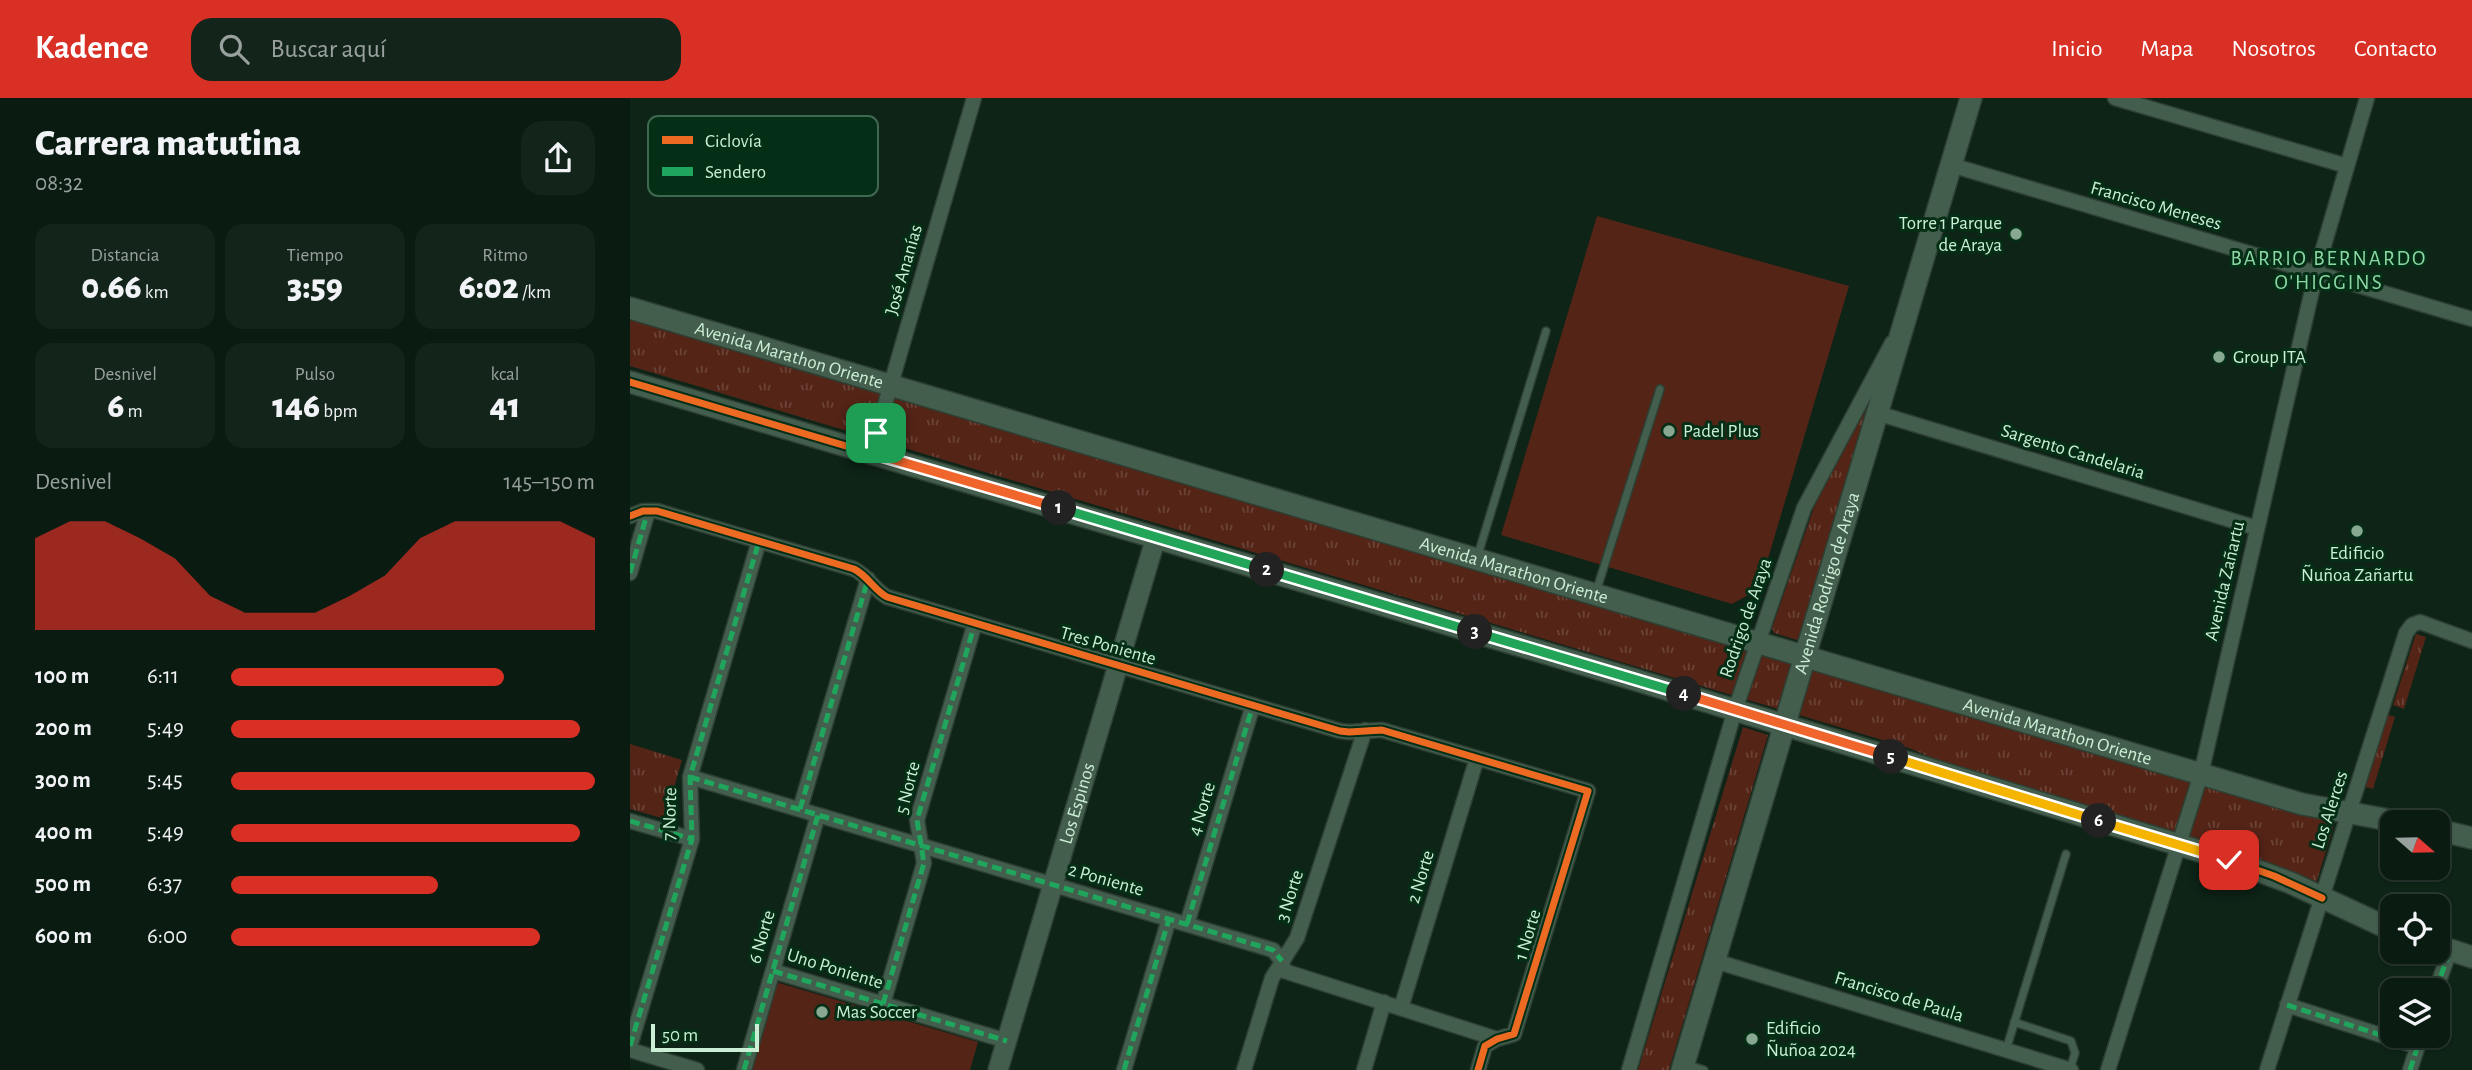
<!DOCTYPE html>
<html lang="es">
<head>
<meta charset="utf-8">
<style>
	body { margin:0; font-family:"Alegreya Sans",sans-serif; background:#13241a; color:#f1f3f6; height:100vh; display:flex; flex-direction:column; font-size:26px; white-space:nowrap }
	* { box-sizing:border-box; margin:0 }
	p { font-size:23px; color:#99a19f }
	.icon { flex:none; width:38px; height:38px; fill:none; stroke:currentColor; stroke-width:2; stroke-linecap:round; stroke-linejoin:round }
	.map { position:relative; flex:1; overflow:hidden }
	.panel { display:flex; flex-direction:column; background:#0a1b11; width:630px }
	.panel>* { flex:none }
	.needle { width:46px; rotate:110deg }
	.controls { position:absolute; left:1750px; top:712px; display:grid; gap:14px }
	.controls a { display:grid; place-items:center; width:70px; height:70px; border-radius:14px; background:#0a1b11; box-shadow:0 2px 5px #0004,0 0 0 2px #2a3931; font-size:35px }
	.scale { position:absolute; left:21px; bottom:18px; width:108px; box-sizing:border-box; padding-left:7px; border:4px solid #caefd4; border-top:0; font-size:19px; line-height:24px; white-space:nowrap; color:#caefd4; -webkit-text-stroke:5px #042e16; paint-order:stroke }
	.pin { position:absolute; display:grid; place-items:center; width:60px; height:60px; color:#fff; margin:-30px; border-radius:14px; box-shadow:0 4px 10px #0006 }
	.km { position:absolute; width:35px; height:35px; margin:-18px; border-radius:50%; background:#222; color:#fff; font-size:19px; line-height:35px; text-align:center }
	.round { display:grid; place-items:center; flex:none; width:74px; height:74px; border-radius:21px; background:#13241a }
	.overview { display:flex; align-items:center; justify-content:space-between; height:119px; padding:0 35px }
	h1 { font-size:38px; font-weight:800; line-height:52px }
	.figures { display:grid; grid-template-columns:repeat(3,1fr); gap:10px; height:119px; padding:7px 35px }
	.figures div { display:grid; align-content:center; border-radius:18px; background:#13241a; text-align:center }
	.figures b { font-size:35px; font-weight:800 }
	.figures small { font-size:19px; font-weight:400 }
	.figures p { font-size:19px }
	.chart { height:196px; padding:14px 35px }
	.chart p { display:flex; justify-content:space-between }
	.chart svg { width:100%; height:126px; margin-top:7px; fill:#d93025; opacity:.7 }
	ul { padding:0 35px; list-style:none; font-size:23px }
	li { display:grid; grid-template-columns:112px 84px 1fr; align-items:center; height:52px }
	li i { height:18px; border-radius:9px; background:#d93025 }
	header { display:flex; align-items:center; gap:42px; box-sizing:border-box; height:98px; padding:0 35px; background:#d93025; color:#fff }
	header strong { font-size:33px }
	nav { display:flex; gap:38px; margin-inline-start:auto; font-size:24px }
	.search { width:490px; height:63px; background:#13241a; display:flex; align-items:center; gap:18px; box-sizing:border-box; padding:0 24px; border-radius:21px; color:#99a19f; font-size:26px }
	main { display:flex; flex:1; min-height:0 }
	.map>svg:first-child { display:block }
	.grass { fill:url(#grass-tufts) }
	.pitch { fill:#542417 }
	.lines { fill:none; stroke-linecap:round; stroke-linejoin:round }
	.service-casing { stroke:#2d3f32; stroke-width:10 }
	.minor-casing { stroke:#2d3f32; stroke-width:17 }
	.tertiary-casing { stroke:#2d3f32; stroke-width:22 }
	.secondary-casing { stroke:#2d3f32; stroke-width:24 }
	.service { stroke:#445e4e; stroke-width:7 }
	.minor { stroke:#445e4e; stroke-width:14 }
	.tertiary { stroke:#445e4e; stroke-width:19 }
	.secondary { stroke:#445e4e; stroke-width:21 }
	.quiet { stroke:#20a55d; stroke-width:5; stroke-dasharray:10 5; stroke-linecap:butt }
	.cycleway-casing { stroke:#042e16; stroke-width:11 }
	.cycleway { stroke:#ed6a23; stroke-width:7 }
	.split-1-casing { stroke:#fff; stroke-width:14 }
	.split-2-casing { stroke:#fff; stroke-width:14 }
	.split-3-casing { stroke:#fff; stroke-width:14 }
	.split-4-casing { stroke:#fff; stroke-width:14 }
	.split-5-casing { stroke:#fff; stroke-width:14 }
	.split-6-casing { stroke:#fff; stroke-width:14 }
	.split-7-casing { stroke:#fff; stroke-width:14 }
	.split-1 { stroke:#f0652b; stroke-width:9 }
	.split-2 { stroke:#22a559; stroke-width:9 }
	.split-3 { stroke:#22a559; stroke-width:9 }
	.split-4 { stroke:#22a559; stroke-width:9 }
	.split-5 { stroke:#f0652b; stroke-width:9 }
	.split-6 { stroke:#f5b400; stroke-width:9 }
	.split-7 { stroke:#f5b400; stroke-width:9 }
	.poi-dot { fill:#88a892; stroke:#042e16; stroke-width:2.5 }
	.labels { text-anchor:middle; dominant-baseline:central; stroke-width:6; stroke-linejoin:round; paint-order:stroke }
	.street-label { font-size:19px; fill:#caefd4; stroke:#042e16 }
	.poi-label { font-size:19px; fill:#caefd4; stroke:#042e16; text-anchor:start }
	.neighbourhood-label { font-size:21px; letter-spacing:2px; fill:#8cd8a4; stroke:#042e16 }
	.key { fill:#042e16; stroke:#3f684f; stroke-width:2 }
	.key-label { font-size:19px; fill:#caefd4 }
</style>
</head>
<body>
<header>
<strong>Kadence</strong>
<div class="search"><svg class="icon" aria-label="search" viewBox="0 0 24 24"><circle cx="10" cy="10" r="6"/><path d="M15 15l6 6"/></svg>Buscar aquí</div>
<nav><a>Inicio</a><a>Mapa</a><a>Nosotros</a><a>Contacto</a></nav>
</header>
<main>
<section class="panel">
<div class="overview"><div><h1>Carrera matutina</h1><p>08:32</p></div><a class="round"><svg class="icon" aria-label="share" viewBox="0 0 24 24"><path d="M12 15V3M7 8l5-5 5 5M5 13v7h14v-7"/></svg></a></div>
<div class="figures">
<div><p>Distancia</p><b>0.66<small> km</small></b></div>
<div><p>Tiempo</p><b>3:59</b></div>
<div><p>Ritmo</p><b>6:02<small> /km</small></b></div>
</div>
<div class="figures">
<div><p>Desnivel</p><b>6<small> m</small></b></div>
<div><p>Pulso</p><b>146<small> bpm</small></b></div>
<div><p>kcal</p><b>41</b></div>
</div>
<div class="chart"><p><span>Desnivel</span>145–150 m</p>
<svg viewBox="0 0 160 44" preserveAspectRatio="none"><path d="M0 44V12L10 6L20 6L30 12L40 19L50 32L60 38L70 38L80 38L90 32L100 25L110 12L120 6L130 6L140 6L150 6L160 12V44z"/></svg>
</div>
<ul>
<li><b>100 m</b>6:11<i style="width:75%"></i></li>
<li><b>200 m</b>5:49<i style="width:96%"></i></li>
<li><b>300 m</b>5:45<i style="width:100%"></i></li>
<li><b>400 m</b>5:49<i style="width:96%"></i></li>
<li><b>500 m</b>6:37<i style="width:57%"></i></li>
<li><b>600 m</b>6:00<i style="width:85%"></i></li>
</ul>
</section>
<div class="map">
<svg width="1842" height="972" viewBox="0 0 1842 972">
	<defs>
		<pattern id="grass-tufts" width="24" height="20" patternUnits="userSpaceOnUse" patternTransform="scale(1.75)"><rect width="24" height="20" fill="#542417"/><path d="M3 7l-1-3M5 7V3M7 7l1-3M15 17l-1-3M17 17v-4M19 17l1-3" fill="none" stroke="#6b4438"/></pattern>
	</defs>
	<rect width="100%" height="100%" fill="#0e2417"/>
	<path class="grass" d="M 0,216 L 1707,717 L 1685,789 L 1330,672 L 1279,650 L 0,268 Z
		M 1232,309 L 1240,312 L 1173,539 L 1167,542 L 1144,535 L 1142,530 L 1188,398 Z
		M 1786,536 L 1796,539 L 1774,611 L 1763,607 Z
		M 1755,616 L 1765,619 L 1743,691 L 1732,688 Z
		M 1113,629 L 1138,637 L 1039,972 L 1008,972 Z
		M 0,646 L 52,662 L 35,721 L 0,711 Z"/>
	<path class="pitch" d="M 967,118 L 1219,188 L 1129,491 L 1102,506 L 871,437 Z
		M 146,884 L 348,944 L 340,972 L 120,972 Z"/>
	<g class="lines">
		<g class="service-casing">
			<path id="service" d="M 847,460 L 916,233
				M 966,494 L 1030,291
				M 1384,924 L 1441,943 L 1445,955 L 1440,971
				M 1376,952 L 1436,756
				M 1058,967 L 1074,972"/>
		</g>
		<g class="minor-casing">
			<path id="minor" d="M 1485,0 L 1717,68
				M 1321,67 L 1842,221
				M 1247,315 L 1627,430
				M 241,355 L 344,0
				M 0,418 L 13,413 L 27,413 L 224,471 C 238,478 244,492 257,499 L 710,633 L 719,634 L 752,632 L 958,693 L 884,936 L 867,941 L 855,948 L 848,972
				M 0,475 L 18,413
				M 60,679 L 643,852 L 652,863 L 654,873 L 867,941
				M 170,711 L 238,481
				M 0,723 L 62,741
				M 557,826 L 623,607
				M 1085,863 L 1441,972
				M 143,873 L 377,943
				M 1806,892 L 1820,852
				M 253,906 L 294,765 L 287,722 L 345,525
				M 1657,907 L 1788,949
				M 771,910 L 847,660
				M 0,948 L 62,741 L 60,679 L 129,443
				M 0,952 L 67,972
				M 114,972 L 188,717
				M 494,972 L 539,821
				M 614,972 L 642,880 L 667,840 L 735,632
				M 734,972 L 754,904
				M 999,972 L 1105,612 L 1174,410 L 1262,245
				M 1478,972 L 1571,676 L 1686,175 L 1737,0
				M 1637,972 L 1776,535 L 1782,527 L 1790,524 L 1842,543
				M 1780,972 L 1791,938"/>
		</g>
		<g class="tertiary-casing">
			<g id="tertiary">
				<path id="s1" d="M 368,972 L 526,439"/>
			</g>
		</g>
		<g class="secondary-casing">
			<g id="secondary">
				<path id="s2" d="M 0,210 L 1672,706 L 1770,724"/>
				<path d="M 0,284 L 996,579 L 1599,762 L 1661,785 L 1762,832"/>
				<path d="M 1808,732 L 1842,740"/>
				<path d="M 1808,848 L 1842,859"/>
				<path id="s3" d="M 1052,972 L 1341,0"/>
			</g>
		</g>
		<use href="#service" class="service"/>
		<use href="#minor" class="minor"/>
		<use href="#tertiary" class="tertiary"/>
		<use href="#secondary" class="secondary"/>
		<path class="quiet" d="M 0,475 L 18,413
			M 60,679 L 643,852 L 652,863
			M 170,711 L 238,481
			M 0,723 L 62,741
			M 557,826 L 623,607
			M 143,873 L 377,943
			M 1806,892 L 1820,852
			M 253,906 L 294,765 L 287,722 L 345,525
			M 1657,907 L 1788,949
			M 0,948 L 62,741 L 60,679 L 129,443
			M 114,972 L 188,717
			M 494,972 L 539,821
			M 1780,972 L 1791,938"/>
		<g class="cycleway-casing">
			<path id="cycleway" d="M 0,284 L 996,579 L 1599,762 L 1644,778 L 1692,800
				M 0,418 L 13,413 L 27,413 L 224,471 C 238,478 244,492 257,499 L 710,633 L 719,634 L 752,632 L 958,693 L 884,936 L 867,941 L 855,948 L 848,972"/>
		</g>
		<use href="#cycleway" class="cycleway"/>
	</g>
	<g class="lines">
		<g class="split-1-casing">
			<path id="split-1" d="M 246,335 L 241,355 L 429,410"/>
		</g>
		<g class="split-2-casing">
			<path id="split-2" d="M 429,410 L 637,472"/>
		</g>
		<g class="split-3-casing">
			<path id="split-3" d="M 637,472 L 845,534"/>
		</g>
		<g class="split-4-casing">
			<path id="split-4" d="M 845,534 L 1054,596"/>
		</g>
		<g class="split-5-casing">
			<path id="split-5" d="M 1054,596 L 1261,659"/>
		</g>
		<g class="split-6-casing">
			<path id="split-6" d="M 1261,659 L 1469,723"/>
		</g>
		<g class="split-7-casing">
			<path id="split-7" d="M 1469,723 L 1599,762"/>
		</g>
		<use href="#split-1" class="split-1"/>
		<use href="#split-2" class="split-2"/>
		<use href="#split-3" class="split-3"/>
		<use href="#split-4" class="split-4"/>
		<use href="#split-5" class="split-5"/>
		<use href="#split-6" class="split-6"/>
		<use href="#split-7" class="split-7"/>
	</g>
	<g class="poi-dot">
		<circle cx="1386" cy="136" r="7"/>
		<circle cx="1589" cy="259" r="7"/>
		<circle cx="1039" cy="333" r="7"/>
		<circle cx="1727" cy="433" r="7"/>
		<circle cx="192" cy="914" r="7"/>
		<circle cx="1122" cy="941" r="7"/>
	</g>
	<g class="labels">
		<g class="street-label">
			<text transform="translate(1526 108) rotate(16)">Francisco Meneses</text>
			<text transform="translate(274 172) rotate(-74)">José Ananías</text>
			<text stroke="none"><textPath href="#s2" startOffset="166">Avenida Marathon Oriente</textPath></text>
			<text transform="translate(1443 354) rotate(17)">Sargento Candelaria</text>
			<text stroke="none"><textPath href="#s2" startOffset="922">Avenida Marathon Oriente</textPath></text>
			<text transform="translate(1595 483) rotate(-77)">Avenida Zañartu</text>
			<text stroke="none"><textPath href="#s3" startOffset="508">Avenida Rodrigo de Araya</textPath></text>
			<text transform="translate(1116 520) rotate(-71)">Rodrigo de Araya</text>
			<text transform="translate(478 548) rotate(16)">Tres Poniente</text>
			<text stroke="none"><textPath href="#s2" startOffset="1489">Avenida Marathon Oriente</textPath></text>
			<text transform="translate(278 690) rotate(-76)">5 Norte</text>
			<text stroke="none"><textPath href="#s1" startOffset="278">Los Espinos</textPath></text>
			<text transform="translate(572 711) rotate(-73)">4 Norte</text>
			<text transform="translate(1700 712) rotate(-72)">Los Alerces</text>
			<text transform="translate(40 716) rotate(-88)">7 Norte</text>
			<text transform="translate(791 779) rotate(-73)">2 Norte</text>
			<text transform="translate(476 782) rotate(16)">2 Poniente</text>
			<text transform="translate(660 798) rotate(-72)">3 Norte</text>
			<text transform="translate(898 837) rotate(-73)">1 Norte</text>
			<text transform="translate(132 839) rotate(-74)">6 Norte</text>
			<text transform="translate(205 871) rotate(17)">Uno Poniente</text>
			<text transform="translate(1269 899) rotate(17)">Francisco de Paula</text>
		</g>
		<g class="poi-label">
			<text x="1372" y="125" text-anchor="end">Torre 1 Parque<tspan x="1372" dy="22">de Araya</tspan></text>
			<text x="1603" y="259">Group ITA</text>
			<text x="1053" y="333">Padel Plus</text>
			<text x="1727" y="455" text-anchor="middle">Edificio<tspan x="1727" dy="22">Ñuñoa Zañartu</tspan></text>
			<text x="206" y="914">Mas Soccer</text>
			<text x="1136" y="930">Edificio<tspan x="1136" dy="22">Ñuñoa 2024</tspan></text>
		</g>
		<g class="neighbourhood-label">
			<text x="1699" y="160">BARRIO BERNARDO<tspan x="1699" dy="24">O'HIGGINS</tspan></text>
		</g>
	</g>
	<rect x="18" y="18" width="230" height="80" rx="10" class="key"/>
	<rect x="32" y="38" width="31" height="8" fill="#ed6a23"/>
	<rect x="32" y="69" width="31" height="9" fill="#20a55d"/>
	<g class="key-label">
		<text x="75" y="49">Ciclovía</text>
		<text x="75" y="80">Sendero</text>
	</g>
</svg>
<div class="controls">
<a><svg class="needle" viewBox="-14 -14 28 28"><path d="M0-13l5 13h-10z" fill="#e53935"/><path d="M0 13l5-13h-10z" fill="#99a19f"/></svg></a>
<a><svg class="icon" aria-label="locate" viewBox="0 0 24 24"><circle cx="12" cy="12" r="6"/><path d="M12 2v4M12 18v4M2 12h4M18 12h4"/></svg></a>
<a><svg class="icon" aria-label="layers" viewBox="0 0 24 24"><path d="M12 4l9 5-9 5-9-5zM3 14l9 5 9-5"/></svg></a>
</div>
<div class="scale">50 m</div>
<div class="pin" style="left:246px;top:335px;background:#1e9e55"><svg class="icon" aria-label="arrive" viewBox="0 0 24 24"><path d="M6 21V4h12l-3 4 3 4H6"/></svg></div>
<div class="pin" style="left:1599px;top:762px;background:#d93025"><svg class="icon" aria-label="check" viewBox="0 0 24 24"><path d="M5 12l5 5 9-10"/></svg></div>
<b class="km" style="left:429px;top:410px">1</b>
<b class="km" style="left:637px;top:472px">2</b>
<b class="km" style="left:845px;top:534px">3</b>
<b class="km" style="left:1054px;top:596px">4</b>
<b class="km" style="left:1261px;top:659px">5</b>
<b class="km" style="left:1469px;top:723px">6</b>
</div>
</main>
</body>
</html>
